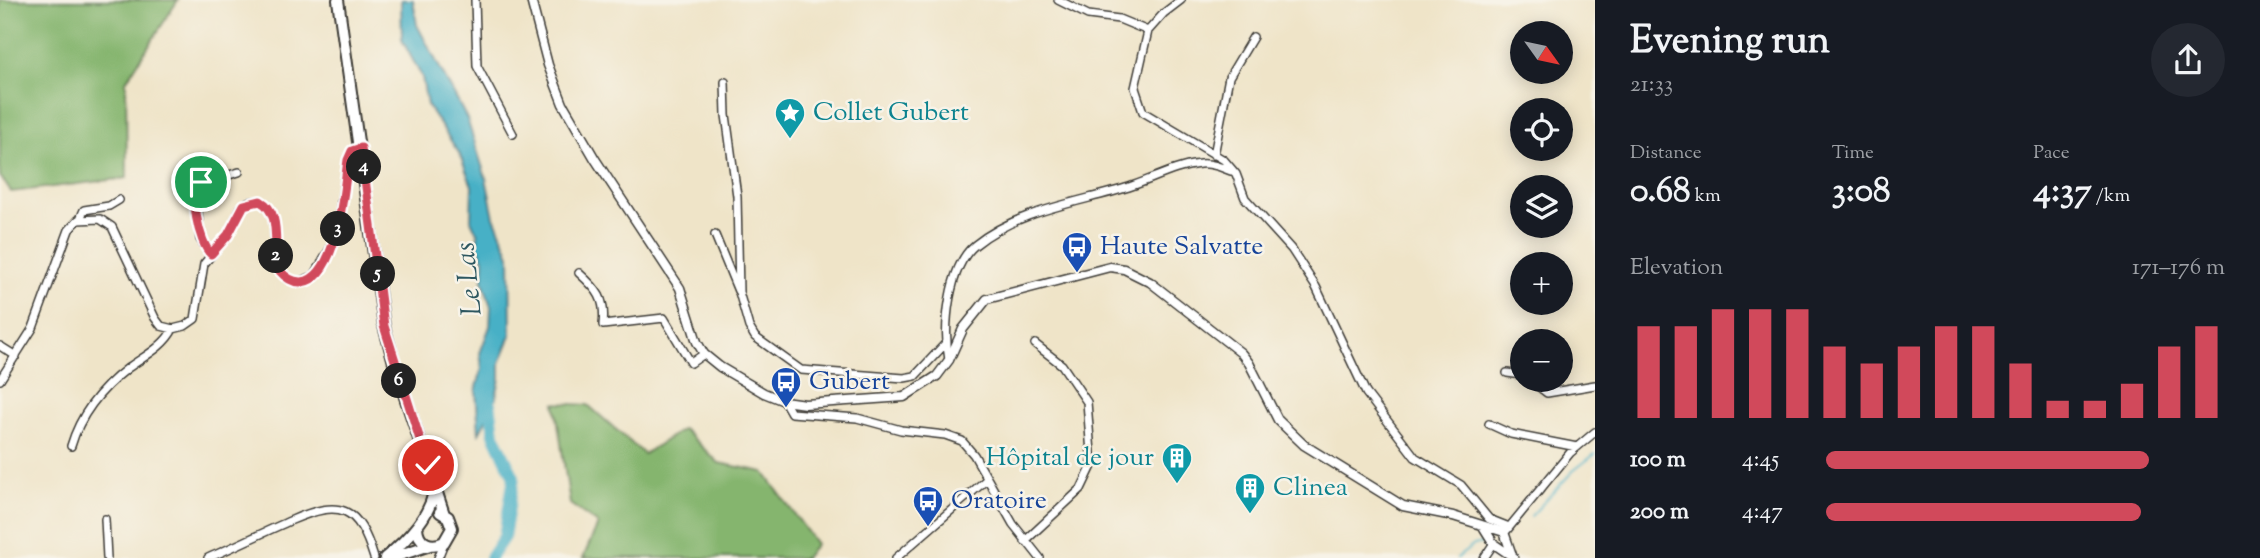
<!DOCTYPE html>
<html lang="en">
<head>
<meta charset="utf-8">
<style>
	body { margin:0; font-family:"Sorts Mill Goudy",serif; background:#242831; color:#f1f3f6; height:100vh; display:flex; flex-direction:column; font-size:26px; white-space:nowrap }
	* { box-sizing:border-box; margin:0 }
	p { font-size:23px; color:#9ea1a6 }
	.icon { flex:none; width:38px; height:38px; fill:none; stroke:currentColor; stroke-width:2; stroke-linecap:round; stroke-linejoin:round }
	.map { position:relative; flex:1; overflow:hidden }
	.drawer { display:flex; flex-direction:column; background:#171b24; width:665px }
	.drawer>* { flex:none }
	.needle { width:46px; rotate:123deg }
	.buttons { position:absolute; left:1510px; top:21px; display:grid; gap:14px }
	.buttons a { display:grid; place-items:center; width:63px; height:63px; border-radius:50%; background:#171b24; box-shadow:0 4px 18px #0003; font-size:35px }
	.pin { position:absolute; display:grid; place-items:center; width:60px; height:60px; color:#fff; margin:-30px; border:4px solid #fff; border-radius:50%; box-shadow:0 2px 7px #0007 }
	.km { position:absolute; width:35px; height:35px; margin:-18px; border-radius:50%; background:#222; color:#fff; font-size:19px; line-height:35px; text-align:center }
	.round { display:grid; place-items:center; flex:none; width:74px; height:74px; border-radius:37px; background:#242831 }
	.overview { display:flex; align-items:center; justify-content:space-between; height:119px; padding:0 35px }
	h1 { font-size:38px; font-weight:800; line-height:52px }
	.metrics { display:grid; grid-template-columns:repeat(3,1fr); gap:10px; height:119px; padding:7px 35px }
	.metrics div { display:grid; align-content:center }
	.metrics b { font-size:35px; font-weight:800 }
	.metrics small { font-size:19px; font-weight:400 }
	.metrics p { font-size:19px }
	.chart { height:196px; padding:14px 35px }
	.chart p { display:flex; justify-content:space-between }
	.chart svg { width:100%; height:126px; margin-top:7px; stroke:#d1495b; stroke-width:6 }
	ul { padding:0 35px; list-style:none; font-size:23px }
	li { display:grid; grid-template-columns:112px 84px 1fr; align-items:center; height:52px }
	li i { height:18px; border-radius:9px; background:#d1495b }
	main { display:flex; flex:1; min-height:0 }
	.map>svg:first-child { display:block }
	.forest { fill:#85b56e; stroke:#506845; stroke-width:2 }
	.water { fill:#47b0c6; stroke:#326671; stroke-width:2 }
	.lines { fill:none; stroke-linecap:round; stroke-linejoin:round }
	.stream { stroke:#47b0c6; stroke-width:2 }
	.river { stroke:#47b0c6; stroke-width:12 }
	.minor-casing { stroke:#3c3a36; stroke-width:10 }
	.tertiary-casing { stroke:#3c3a36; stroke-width:11 }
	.primary-casing { stroke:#3c3a36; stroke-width:14 }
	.minor { stroke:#fff; stroke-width:7 }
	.tertiary { stroke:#fff; stroke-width:8 }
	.primary { stroke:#fff; stroke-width:10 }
	.route-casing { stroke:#fff; stroke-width:14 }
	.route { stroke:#d1495b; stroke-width:9 }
	.labels { text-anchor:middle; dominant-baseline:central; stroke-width:5; stroke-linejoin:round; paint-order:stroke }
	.culture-label { font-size:26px; fill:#0d838f; stroke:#f7f3e8; text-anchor:start }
	.transit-label { font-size:26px; fill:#164399; stroke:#f7f3e8; text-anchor:start }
	.water-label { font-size:28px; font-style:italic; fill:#2d5760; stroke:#f7f3e8 }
</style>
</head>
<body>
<main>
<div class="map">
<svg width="1595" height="558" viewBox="0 0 1595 558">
	<rect width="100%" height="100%" fill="#f7f3e8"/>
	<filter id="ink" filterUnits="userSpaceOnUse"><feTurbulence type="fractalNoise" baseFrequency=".0143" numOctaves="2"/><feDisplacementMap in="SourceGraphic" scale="14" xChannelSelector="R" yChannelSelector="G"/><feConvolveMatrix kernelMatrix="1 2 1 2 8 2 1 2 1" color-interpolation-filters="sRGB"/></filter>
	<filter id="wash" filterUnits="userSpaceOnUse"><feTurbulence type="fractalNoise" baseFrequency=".00686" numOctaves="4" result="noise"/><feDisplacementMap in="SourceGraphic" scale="28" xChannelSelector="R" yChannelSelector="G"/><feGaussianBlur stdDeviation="1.57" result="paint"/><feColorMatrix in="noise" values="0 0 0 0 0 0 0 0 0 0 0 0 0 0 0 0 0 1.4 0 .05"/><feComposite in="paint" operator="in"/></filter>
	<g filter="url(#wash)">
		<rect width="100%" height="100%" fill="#efe4c8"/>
		<path class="forest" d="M 0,0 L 178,0 L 126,81 L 127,178 L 11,192 L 0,176 Z
			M 555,403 L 588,405 L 644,454 L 683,429 L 719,463 L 764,472 L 816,544 L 805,558 L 583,558 L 598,524 L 570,504 Z"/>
		<path class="water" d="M 401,0 L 413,0 L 417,25 L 467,119 L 486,178 L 494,217 L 510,255 L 511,335 L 500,363 L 500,379 L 494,405 L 479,433 L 476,391 L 482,368 L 480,353 L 490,326 L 491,307 L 483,281 L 484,259 L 477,246 L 478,235 L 471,220 L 472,186 L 459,153 L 427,105 L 422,77 L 402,40 Z"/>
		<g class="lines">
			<path class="stream" d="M 1531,516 L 1573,471 L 1595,454
				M 1457,558 L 1474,545 L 1483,543"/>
			<path class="river" d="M 489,394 L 494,434 L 514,477 L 504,537 L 490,558"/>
		</g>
	</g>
	<g filter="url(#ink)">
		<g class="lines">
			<g class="minor-casing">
				<path id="minor" d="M 475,0 L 477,66 L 513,134
					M 1058,0 L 1088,15 L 1119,19 L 1148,31
					M 1181,0 L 1164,13 L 1148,31 L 1135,88 L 1143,112 L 1224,160 L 1236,174 L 1245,198 L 1292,250 L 1316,287 L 1366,393 L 1415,457 L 1461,485 L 1489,519 L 1509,527
					M 725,82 L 726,115 L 737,196 L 739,292 L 749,327 L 755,337 L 801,370 L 904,378 L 915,376 L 946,343
					M 1214,155 L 1229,77 L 1253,37
					M 80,219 L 84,210 L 109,206 L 119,200
					M 715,235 L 738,291
					M 211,254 L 200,239 L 196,185 L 239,172
					M 579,273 C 598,290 606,299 603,325 L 664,318 L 691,363 L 704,354
					M 0,346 L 16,356
					M 949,360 C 943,328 948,267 975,245 C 1018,210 1078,203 1129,187 C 1151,180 1177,166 1200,164 C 1211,163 1221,167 1231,171
					M 1507,373 L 1522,375
					M 0,380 L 33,328 L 69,230 L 78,220 L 100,219 L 112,227 L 155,318 L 161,326 L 173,329 L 185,326 L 195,319 L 204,264 L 228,235 L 241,208 L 248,202 L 260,201 C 291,219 256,274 299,282 L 314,276 L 335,240 L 348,160 L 352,151 L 360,148
					M 1530,380 L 1547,393 L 1595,385
					M 784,401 L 791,413 L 857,418 L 901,430 L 945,435 L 962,441 L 974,455 L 1013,524 L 1040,558
					M 1489,424 L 1511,434 L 1577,447
					M 71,446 C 80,415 102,388 128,368 C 143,357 164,347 173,329
					M 105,519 L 107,558
					M 1507,530 L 1570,453 L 1595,432
					M 1025,541 L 1081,489 L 1092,466 L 1087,402 L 1062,365 L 1035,344
					M 208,558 C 236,546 264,532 292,520 C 341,499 358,506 374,558
					M 438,558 L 444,543
					M 896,558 L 986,480
					M 1484,558 L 1494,543"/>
			</g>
			<g class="tertiary-casing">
				<path id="tertiary" d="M 531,0 L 548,65 L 563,104 L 595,159 L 680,288 L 697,342 L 704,354 L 720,367 L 764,393 L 784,401 L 805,404 L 904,397 L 937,376 L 949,360 L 963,329 L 987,299 L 1110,267 L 1124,269 L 1150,282 L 1241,353 L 1249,363 L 1278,420 L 1304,445 L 1403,506 L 1453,516 L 1504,532 L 1513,558
					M 1484,528 L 1494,544 L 1513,557"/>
			</g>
			<g class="primary-casing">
				<path id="primary" d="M 338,0 L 384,326 L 396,370 L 444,514
					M 417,527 C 418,542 430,549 444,542 L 452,528 L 448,517 L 440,512
					M 385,558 C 406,541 435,512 434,485
					M 391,558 L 430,545"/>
			</g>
			<use href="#minor" class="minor"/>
			<use href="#tertiary" class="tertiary"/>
			<use href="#primary" class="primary"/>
		</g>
	</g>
	<g class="lines" filter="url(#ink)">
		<g class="route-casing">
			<path id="route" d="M 201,182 C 188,192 199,243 211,254 L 228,235 L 244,205 L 260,201 C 284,214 271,248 279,270 C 285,277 292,283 302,282 C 338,278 344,187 348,160 L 352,151 L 361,148 L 384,326 L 428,465"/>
		</g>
		<use href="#route" class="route"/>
	</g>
	<defs>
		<g id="sight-pin" transform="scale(1.575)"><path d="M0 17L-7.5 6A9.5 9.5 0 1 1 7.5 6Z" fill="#0f9aa8" stroke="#f7f3e8"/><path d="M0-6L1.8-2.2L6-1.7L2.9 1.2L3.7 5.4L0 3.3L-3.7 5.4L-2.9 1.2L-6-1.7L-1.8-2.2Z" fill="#fff"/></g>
		<g id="bus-pin" transform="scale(1.575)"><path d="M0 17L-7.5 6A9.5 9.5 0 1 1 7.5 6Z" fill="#1a4fb4" stroke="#f7f3e8"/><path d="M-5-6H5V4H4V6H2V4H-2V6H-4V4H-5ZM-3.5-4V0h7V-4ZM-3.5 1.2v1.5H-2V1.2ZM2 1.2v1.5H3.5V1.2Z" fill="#fff"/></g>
		<g id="building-pin" transform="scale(1.575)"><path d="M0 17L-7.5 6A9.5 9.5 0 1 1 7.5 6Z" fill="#0f9aa8" stroke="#f7f3e8"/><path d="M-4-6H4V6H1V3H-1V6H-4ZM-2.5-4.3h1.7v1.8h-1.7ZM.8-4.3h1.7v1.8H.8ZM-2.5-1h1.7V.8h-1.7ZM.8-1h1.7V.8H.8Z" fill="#fff"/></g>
	</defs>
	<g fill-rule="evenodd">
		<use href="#sight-pin" x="790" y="113"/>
		<use href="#bus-pin" x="1077" y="247"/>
		<use href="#bus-pin" x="786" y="382"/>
		<use href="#building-pin" x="1177" y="458"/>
		<use href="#building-pin" x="1250" y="488"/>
		<use href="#bus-pin" x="928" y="501"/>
	</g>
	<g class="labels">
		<g class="culture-label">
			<text x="813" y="113">Collet Gubert</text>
			<text x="1154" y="458" text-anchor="end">Hôpital de jour</text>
			<text x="1273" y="488">Clinea</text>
		</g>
		<g class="transit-label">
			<text x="1100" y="247">Haute Salvatte</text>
			<text x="809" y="382">Gubert</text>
			<text x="951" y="501">Oratoire</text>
		</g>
		<g class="water-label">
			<text transform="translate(470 279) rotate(-96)">Le Las</text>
		</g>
	</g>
</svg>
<div class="buttons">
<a><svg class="needle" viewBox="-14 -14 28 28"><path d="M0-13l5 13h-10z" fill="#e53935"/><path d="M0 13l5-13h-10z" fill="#9ea1a6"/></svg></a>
<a><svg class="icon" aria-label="locate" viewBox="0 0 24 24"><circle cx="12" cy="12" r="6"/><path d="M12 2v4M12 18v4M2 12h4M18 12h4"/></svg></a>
<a><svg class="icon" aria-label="layers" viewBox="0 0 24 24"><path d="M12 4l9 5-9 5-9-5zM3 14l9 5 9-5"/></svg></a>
<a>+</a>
<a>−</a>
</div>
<div class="pin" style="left:201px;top:182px;background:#1e9e55"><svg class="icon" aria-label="arrive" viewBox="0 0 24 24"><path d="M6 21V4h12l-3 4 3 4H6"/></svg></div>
<div class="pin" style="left:428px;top:465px;background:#d93025"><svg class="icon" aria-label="check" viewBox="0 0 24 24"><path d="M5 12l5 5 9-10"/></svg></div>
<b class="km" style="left:276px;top:256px">2</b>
<b class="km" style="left:338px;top:229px">3</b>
<b class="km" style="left:364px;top:167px">4</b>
<b class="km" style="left:378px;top:274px">5</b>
<b class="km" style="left:399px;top:381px">6</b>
</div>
<section class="drawer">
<div class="overview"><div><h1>Evening run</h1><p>21:33</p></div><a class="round"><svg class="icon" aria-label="share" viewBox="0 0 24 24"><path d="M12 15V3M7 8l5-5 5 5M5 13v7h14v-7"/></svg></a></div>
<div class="metrics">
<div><p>Distance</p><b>0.68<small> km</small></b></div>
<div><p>Time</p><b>3:08</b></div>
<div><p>Pace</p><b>4:37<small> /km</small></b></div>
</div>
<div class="chart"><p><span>Elevation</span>171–176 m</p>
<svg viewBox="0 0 160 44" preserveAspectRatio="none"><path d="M5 44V12M15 44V12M25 44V6M35 44V6M45 44V6M55 44V19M65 44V25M75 44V19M85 44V12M95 44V12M105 44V25M115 44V38M125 44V38M135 44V32M145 44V19M155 44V12"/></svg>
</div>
<ul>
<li><b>100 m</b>4:45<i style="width:81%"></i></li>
<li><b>200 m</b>4:47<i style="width:79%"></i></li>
</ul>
</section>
</main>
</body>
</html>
